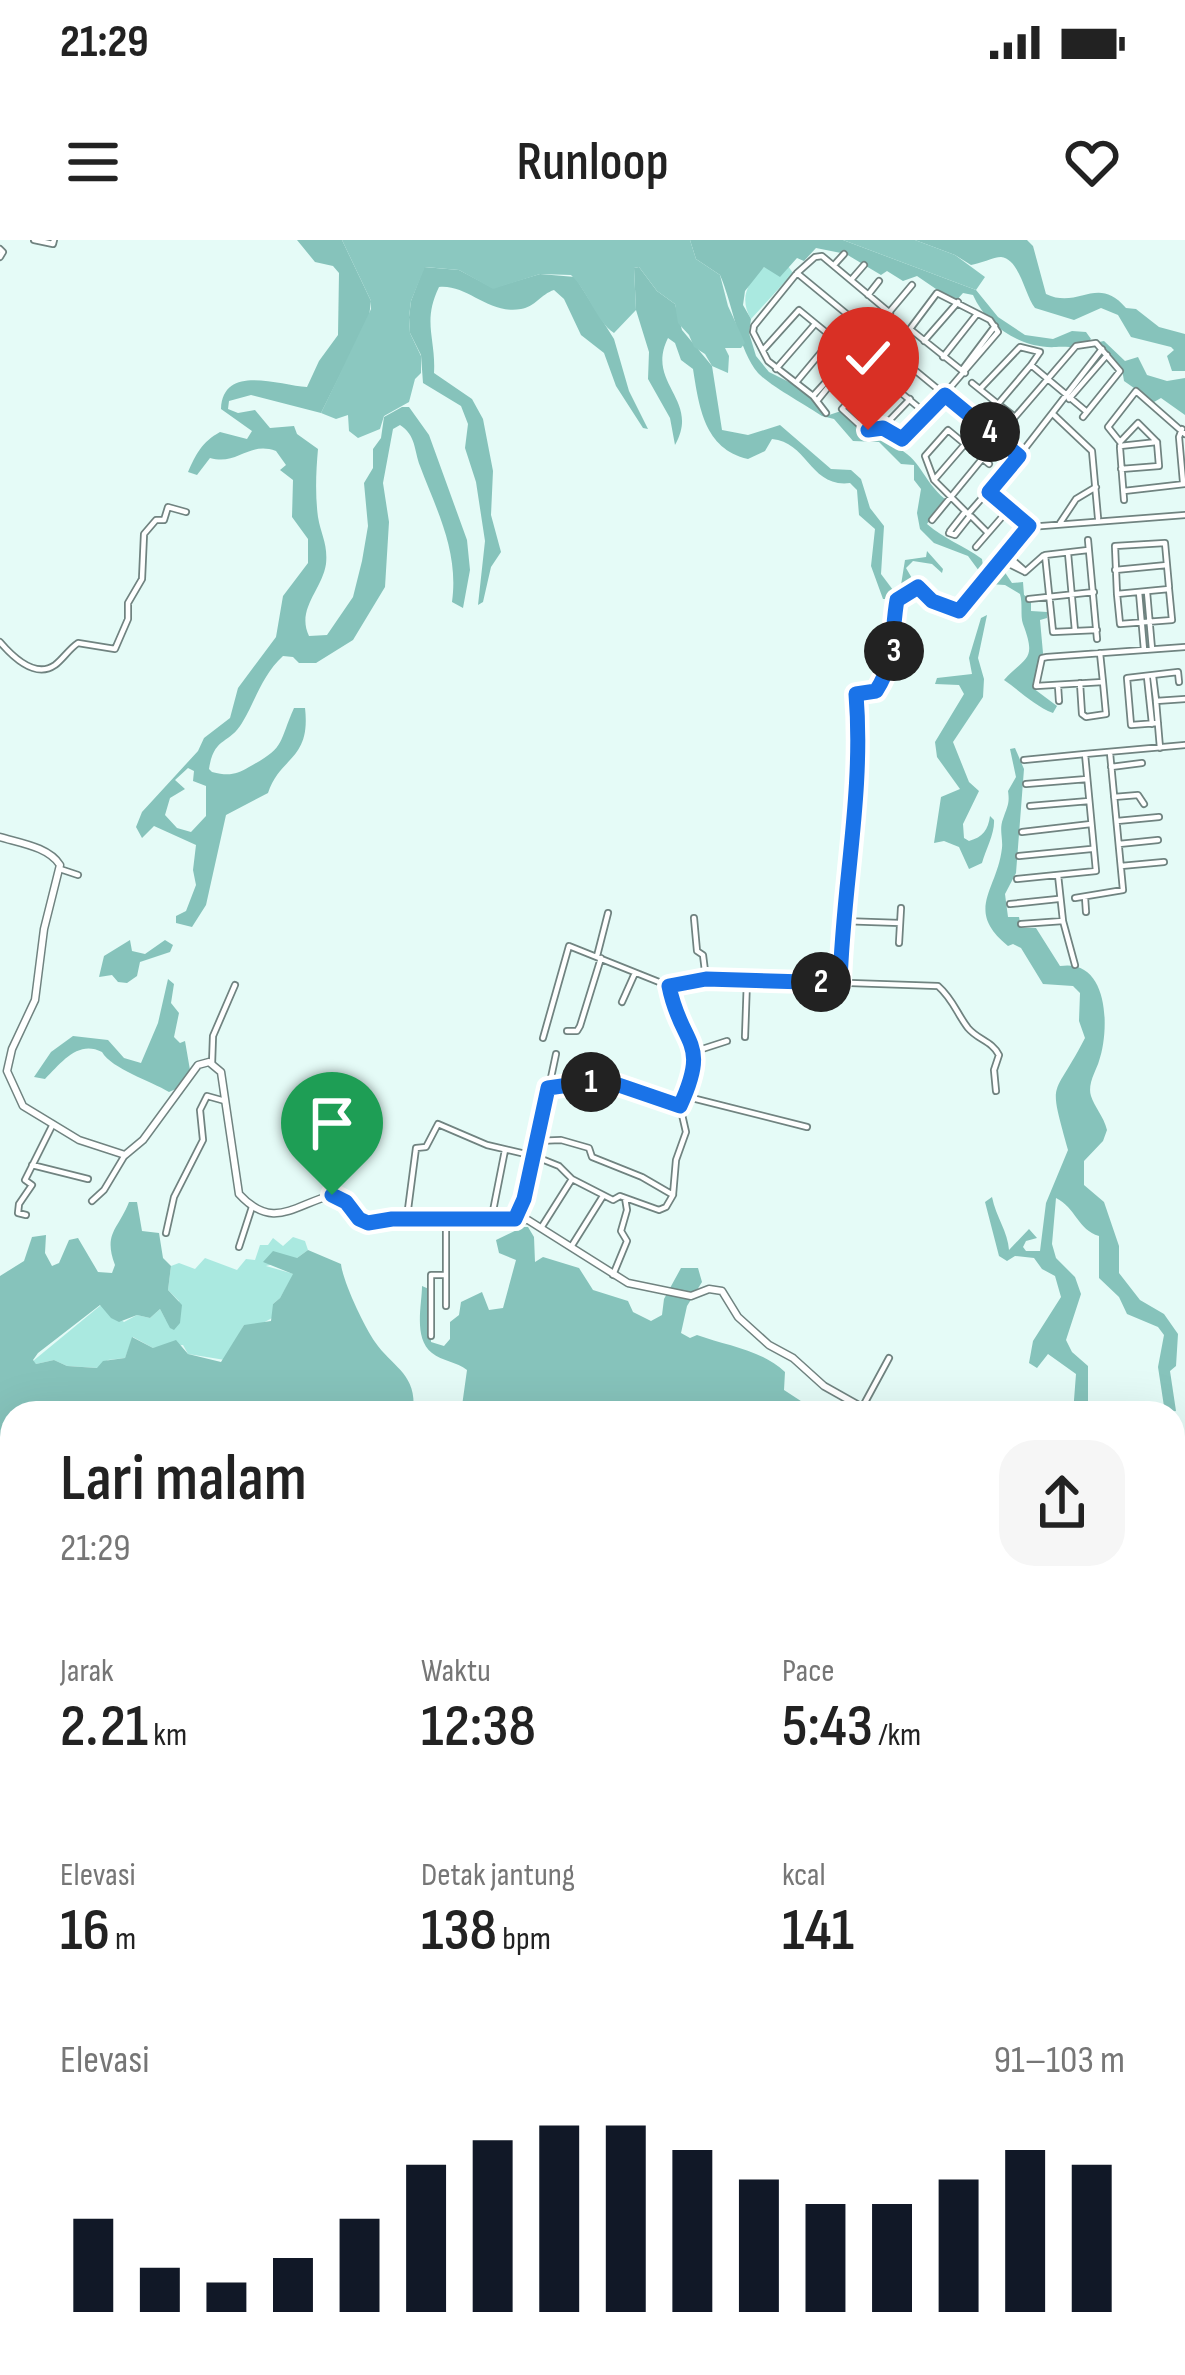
<!DOCTYPE html>
<html lang="id">
<head>
<meta charset="utf-8">
<style>
	body { margin:0; font-family:"Sofia Sans Condensed",sans-serif; background:#f6f6f6; color:#222; height:100vh; display:flex; flex-direction:column; font-size:45px; white-space:nowrap }
	* { box-sizing:border-box; margin:0 }
	p { font-size:39px; color:#767676 }
	.icon { flex:none; width:66px; height:66px; fill:none; stroke:currentColor; stroke-width:2; stroke-linecap:round; stroke-linejoin:round }
	.map { position:relative; flex:1; overflow:hidden }
	.panel { position:absolute; left:0px; top:1161px; width:1185px; height:975px; display:flex; flex-direction:column; background:#fff; border-radius:36px 36px 0 0; box-shadow:0 12px 48px #0002 }
	.panel>* { flex:none }
	.pin { position:absolute; display:grid; place-items:center; width:102px; height:102px; color:#fff; margin:-123px -51px; border-radius:50% 50% 50% 0; rotate:-45deg; box-shadow:0 0 12px #0007 }
	.pin .icon { rotate:45deg }
	.km { position:absolute; width:60px; height:60px; margin:-30px; border-radius:50%; background:#222; color:#fff; font-size:33px; line-height:60px; text-align:center }
	.round { display:grid; place-items:center; flex:none; width:126px; height:126px; border-radius:36px; background:#f6f6f6 }
	.summary { display:flex; align-items:center; justify-content:space-between; height:204px; padding:0 60px }
	h1 { font-size:66px; font-weight:600; line-height:90px }
	.figures { display:grid; grid-template-columns:repeat(3,1fr); gap:18px; height:204px; padding:12px 60px }
	.figures div { display:grid; align-content:center }
	.figures b { font-size:60px; font-weight:600 }
	.figures small { font-size:33px; font-weight:400 }
	.figures p { font-size:33px }
	.chart { height:336px; padding:24px 60px }
	.chart p { display:flex; justify-content:space-between }
	.chart svg { width:100%; height:216px; margin-top:12px; stroke:#111827; stroke-width:6 }
	.status { display:flex; justify-content:space-between; align-items:center; height:84px; padding:0 60px; background:#fff; direction:ltr }
	.status svg { height:33px; fill:currentColor }
	header { display:flex; justify-content:space-between; align-items:center; height:156px; padding:0 60px; background:#fff; font-size:54px; font-weight:600 }
	.map>svg:first-child { display:block }
	.green { fill:#aae9e0 }
	.forest { fill:#86c3bb; fill-rule:evenodd }
	.water { fill:#8bc8c0 }
	.lines { fill:none; stroke-linecap:round; stroke-linejoin:round }
	.minor-casing { stroke:#708380; stroke-width:8 }
	.tertiary-casing { stroke:#708380; stroke-width:9 }
	.minor { stroke:#fff; stroke-width:4.5 }
	.tertiary { stroke:#fff; stroke-width:6 }
	.route-casing { stroke:#fff; stroke-width:24 }
	.route { stroke:#1a73e8; stroke-width:15 }
</style>
</head>
<body>
<div class="status"><b>21:29</b><svg viewBox="0 0 49 12"><path d="M0 12V9h3v3zM5 12V6h3v6zM10 12V3h3v9zM15 12V0h3v12zM26 1h20v11H26zM47 4h2v5h-2z"/></svg></div>
<header><svg class="icon" aria-label="menu" viewBox="0 0 24 24"><path d="M4 6h16M4 12h16M4 18h16"/></svg>Runloop<svg class="icon" aria-label="heart" viewBox="0 0 24 24"><path d="M12 20l-8-8c-3-5 5-10 8-4 3-6 11-1 8 4z"/></svg></header>
<div class="map">
<svg width="1185" height="2135" viewBox="0 0 1185 2135">
	<rect width="100%" height="100%" fill="#e5fbf7"/>
	<path class="green" d="M 788,26 L 793,33 L 751,79 C 739,58 747,43 764,27 L 782,30 Z
		M 293,997 L 305,1001 L 308,1010 L 297,1018 L 266,1026 L 294,1034 L 280,1058 L 273,1064 L 274,1077 L 259,1085 L 244,1085 L 225,1120 L 188,1114 L 183,1105 L 153,1108 L 133,1097 L 125,1118 L 108,1120 L 98,1128 L 67,1126 L 54,1120 L 36,1124 L 33,1121 L 101,1065 L 124,1082 L 137,1075 L 150,1078 L 160,1069 L 166,1080 L 179,1061 L 168,1050 L 171,1026 L 179,1023 L 195,1029 L 205,1018 L 237,1030 L 246,1019 L 255,1020 L 260,1005 L 268,1005 L 273,998 L 283,1006 Z
		M 0,1768 L 12,1773 L 12,2019 L 0,2007 Z
		M 220,2124 L 304,2124 L 307,2135 L 214,2135 Z
		M 674,2124 L 772,2124 L 768,2135 L 672,2135 Z"/>
	<path class="forest" d="M 297,0 L 342,0 L 371,61 L 369,77 L 321,173 L 251,155 L 229,161 L 228,169 L 238,173 L 255,170 L 270,188 L 294,186 L 297,194 L 318,209 C 316,231 315,255 318,277 C 321,295 328,304 326,324 C 322,350 296,369 309,396 L 327,395 L 353,357 L 362,321 L 368,286 L 364,243 L 373,228 L 373,209 L 381,198 L 384,177 L 402,167 L 409,167 L 429,195 L 467,300 L 470,330 L 463,368 L 452,362 C 459,312 437,271 420,226 C 414,210 416,195 400,185 L 393,189 L 383,243 L 389,282 L 385,347 L 353,400 L 316,423 L 299,423 L 293,417 L 283,416 C 262,435 256,460 242,483 C 229,505 214,496 209,529 L 212,532 C 228,536 236,535 249,527 C 286,507 278,504 294,468 L 305,468 C 311,521 280,516 268,553 L 226,575 L 206,665 L 192,687 L 176,683 L 176,676 L 186,671 L 196,645 L 193,630 L 196,605 L 154,586 L 142,598 L 136,587 L 142,572 L 198,511 L 204,498 L 230,478 L 238,448 L 276,397 L 283,356 L 308,323 L 308,299 L 292,277 L 293,240 L 280,230 L 286,225 L 276,211 C 248,201 238,226 210,218 L 197,235 L 188,232 C 196,214 202,202 220,192 L 247,199 L 252,191 L 221,169 C 223,123 280,146 307,147 L 319,121 L 338,95 L 339,33 L 333,26 L 315,22 ZM 188,528 L 194,531 L 193,541 L 206,546 L 206,576 L 191,592 L 177,588 L 165,575 L 170,558 L 185,549 L 175,540 Z
		M 690,0 L 843,0 L 976,50 L 998,77 L 1025,95 L 1053,99 L 1072,91 L 1086,92 L 1091,99 C 1080,110 1070,106 1056,107 C 1023,109 987,87 973,55 L 963,53 L 955,62 L 917,36 L 903,41 L 887,31 L 881,35 L 846,14 L 816,8 L 804,21 L 797,18 L 780,37 L 764,27 L 745,51 L 743,65 L 751,79 L 749,93 L 756,116 L 769,132 L 811,153 L 829,175 L 841,171 L 866,192 L 883,188 L 897,202 L 895,207 C 921,218 922,240 945,259 L 927,284 C 944,299 963,305 982,319 L 984,333 L 982,335 L 968,316 L 934,303 L 920,289 L 917,273 L 921,249 L 914,240 L 914,225 L 901,224 L 879,202 L 853,201 L 834,179 L 822,176 C 807,166 769,145 758,133 C 739,111 732,62 720,35 L 696,19 Z
		M 915,0 L 1027,0 L 1033,6 L 1046,54 C 1079,70 1097,34 1126,68 L 1136,69 L 1159,87 L 1185,94 L 1185,131 L 1172,131 L 1167,116 L 1174,110 L 1171,107 L 1131,97 L 1118,75 L 1101,68 L 1074,80 L 1035,68 C 1025,56 1020,19 1001,17 C 994,17 979,24 971,25 L 955,15 Z
		M 424,27 L 459,30 L 493,48 L 540,34 L 575,37 L 614,99 L 629,151 L 648,189 L 643,188 L 616,146 L 604,113 L 581,95 L 564,59 L 554,50 C 541,54 535,67 521,69 C 489,75 467,44 439,47 C 422,82 436,98 434,133 L 472,159 L 483,179 L 493,231 L 491,275 L 501,312 L 491,327 L 483,362 L 478,365 L 485,301 L 476,242 L 465,208 L 468,184 L 461,166 L 423,143 L 421,115 L 410,93 L 409,77 L 411,61 Z
		M 639,27 L 657,51 L 675,64 L 682,90 L 712,126 L 722,190 L 748,195 L 780,185 L 831,229 L 851,230 L 861,239 L 870,268 L 884,286 L 881,334 L 893,350 L 901,345 L 905,320 L 926,317 L 927,311 L 943,329 L 942,333 L 932,324 L 913,321 L 906,328 L 913,340 C 907,353 896,360 883,359 L 871,326 L 875,289 L 859,275 L 857,250 L 850,243 C 810,248 808,202 772,199 L 765,211 L 748,219 C 704,209 699,166 693,129 L 681,120 L 675,103 L 668,98 C 645,144 701,159 675,205 L 670,178 L 648,139 L 649,112 L 636,70 L 634,28 Z
		M 1104,101 L 1125,121 L 1138,117 L 1147,135 L 1167,141 L 1185,138 L 1185,175 L 1161,158 L 1154,162 L 1124,141 L 1122,129 L 1099,102 Z
		M 1000,325 L 1012,343 L 1023,342 L 1024,355 L 1031,359 L 1031,371 L 1047,372 L 1047,378 L 1040,380 L 1043,413 L 1033,448 L 1057,466 L 1053,473 C 1035,466 1020,451 1004,440 C 1026,416 1037,421 1023,384 C 1020,375 1023,364 1020,354 L 1005,345 L 989,344 Z
		M 987,375 L 978,418 L 984,439 L 983,457 L 953,502 L 969,542 L 979,551 L 963,584 L 964,598 L 969,601 C 983,597 988,590 990,576 L 994,580 C 995,593 986,609 982,623 L 969,629 L 959,607 L 944,601 L 934,603 L 941,557 L 960,549 L 937,517 L 935,502 L 964,454 L 959,445 L 935,444 L 937,438 L 972,434 L 969,418 L 981,378 Z
		M 1015,508 L 1024,529 L 1016,633 L 1005,654 L 1008,677 L 1019,677 L 1021,688 L 1036,688 L 1060,726 C 1109,718 1110,789 1099,821 C 1097,829 1087,844 1091,856 C 1094,866 1104,877 1107,890 L 1103,901 L 1084,921 L 1084,945 L 1104,962 L 1119,1006 L 1119,1033 L 1140,1060 L 1164,1074 L 1178,1094 L 1176,1126 L 1170,1131 L 1176,1171 L 1165,1173 L 1158,1127 L 1164,1095 L 1158,1087 L 1127,1074 L 1119,1057 L 1099,1038 L 1099,996 C 1078,990 1076,968 1056,958 L 1052,1004 L 1056,1018 L 1075,1037 L 1081,1054 L 1066,1100 L 1072,1112 L 1088,1126 L 1088,1173 L 1073,1173 L 1076,1134 L 1048,1114 L 1037,1128 L 1029,1123 L 1033,1101 L 1061,1057 L 1055,1036 L 1042,1029 L 1034,1018 L 1015,1016 L 1007,1021 L 999,1016 L 985,962 L 992,957 C 996,977 1008,992 1009,1010 L 1029,989 L 1037,998 L 1026,1001 L 1023,1007 L 1026,1011 L 1040,1011 L 1046,963 L 1068,910 C 1048,836 1052,862 1085,798 L 1079,781 L 1080,753 L 1073,746 L 1043,744 L 1021,708 L 1013,704 L 1008,706 C 964,670 997,651 1002,608 C 1003,598 999,589 1003,579 C 1007,567 1010,564 1008,551 L 1016,537 L 1010,509 Z
		M 130,700 L 132,711 L 145,714 L 165,700 L 173,705 L 170,712 L 140,722 L 137,736 L 127,743 L 118,742 L 112,735 L 99,737 L 104,716 Z
		M 168,739 L 174,744 L 171,763 L 179,773 L 174,797 L 180,803 L 185,801 L 190,830 L 178,848 L 169,852 C 151,841 112,829 102,812 C 78,800 62,822 45,839 L 34,837 L 51,812 L 73,796 L 108,800 L 124,818 L 141,823 L 158,783 Z
		M 129,962 L 137,962 L 142,991 L 159,993 L 163,1018 L 171,1026 L 168,1050 L 182,1065 L 180,1083 L 174,1090 L 170,1088 L 160,1069 L 150,1078 L 137,1075 L 119,1082 L 111,1078 L 100,1065 L 38,1113 L 33,1120 L 36,1124 L 54,1120 L 67,1126 L 97,1128 L 103,1121 L 125,1118 L 132,1097 L 153,1108 L 176,1100 L 188,1114 L 221,1122 L 244,1085 L 271,1081 L 273,1064 L 280,1058 L 293,1034 L 263,1022 L 273,1011 L 297,1018 L 308,1010 L 341,1024 C 343,1042 364,1086 375,1102 C 393,1128 418,1134 413,1173 L 12,1173 L 12,1318 C 0,1290 0,1260 7,1234 L 0,1224 L 0,1036 L 24,1021 L 32,997 L 46,995 L 45,1013 L 52,1026 L 59,1023 L 69,1000 L 78,998 L 98,1032 L 112,1033 L 115,1025 C 103,993 118,990 129,962 Z
		M 523,987 L 528,987 L 534,997 L 535,1022 L 543,1017 L 579,1028 L 593,1050 L 628,1061 L 633,1072 L 651,1081 L 662,1075 L 664,1059 L 681,1028 L 698,1028 L 702,1042 L 687,1066 L 681,1093 L 690,1098 L 697,1095 C 727,1106 760,1109 785,1132 L 784,1150 L 807,1165 L 805,1173 L 461,1173 L 467,1130 C 457,1122 442,1121 432,1113 C 413,1098 422,1065 422,1046 L 429,1049 L 431,1102 L 444,1106 L 450,1099 L 450,1082 L 459,1075 L 461,1062 L 482,1052 L 489,1070 L 503,1068 L 516,1020 L 499,1013 L 496,1000 Z
		M 12,1371 L 12,1746 L 0,1741 L 0,1374 Z
		M 1173,1558 L 1185,1562 L 1185,2135 L 1119,2135 L 1091,2124 L 1173,2124 Z
		M 772,2124 L 1007,2124 L 1003,2135 L 768,2135 Z"/>
	<path class="water" d="M 342,0 L 690,0 L 696,19 L 720,35 L 728,66 L 745,103 L 741,108 L 725,108 L 729,116 L 728,133 L 712,126 L 705,114 L 694,107 L 689,95 L 678,83 L 675,64 L 657,51 L 639,27 L 634,28 L 636,70 L 614,93 C 596,81 588,51 571,35 L 540,34 L 493,49 L 459,30 L 425,27 L 411,61 L 409,77 L 410,93 L 421,116 L 421,133 L 415,139 L 409,162 L 384,176 L 380,189 L 358,198 L 349,191 L 348,175 L 336,179 L 321,173 L 371,69 L 371,61 Z
		M 843,0 L 915,0 L 955,15 L 985,37 L 976,50 Z"/>
	<g class="lines">
		<g class="minor-casing">
			<path id="minor" d="M 34,0 L 53,4 L 54,0
				M 0,9 L 3,12 L 0,17
				M 834,25 L 844,14
				M 797,33 L 815,17 L 822,16 L 890,73
				M 851,40 L 864,25
				M 868,55 L 879,41
				M 924,101 L 958,62
				M 763,110 L 799,70 L 855,116
				M 943,117 L 977,74
				M 776,129 L 815,84
				M 962,130 L 995,86
				M 798,140 L 833,98
				M 972,143 L 998,164 L 1031,125
				M 980,149 L 1020,107 L 1040,112 L 1031,125 L 1087,172
				M 813,156 L 854,111
				M 1069,159 L 1107,115
				M 817,161 L 871,94 L 1019,216 L 968,274 L 934,240 L 925,216 L 948,190 L 989,224
				M 998,164 L 1015,177 L 1076,106 L 1096,103 L 1120,131 L 1083,177
				M 826,173 L 813,156 L 768,121 L 753,92 L 754,86 L 797,33 L 871,94 L 912,45
				M 1054,175 L 1092,211 L 1098,278
				M 929,176 L 876,132 L 842,169 L 865,190 L 883,187 L 906,202 L 929,176 L 931,170 L 998,92 L 990,80 L 937,53 L 910,89 L 965,133
				M 859,184 L 891,143
				M 885,185 L 910,159
				M 1182,189 L 1179,197 L 1183,242
				M 902,199 L 925,172
				M 1157,202 L 1138,183 L 1120,202 L 1108,187 L 1136,151 L 1185,194
				M 1120,206 L 1157,202 L 1159,226 L 1121,229
				M 1120,208 L 1124,260
				M 1019,216 L 1102,109
				M 934,240 L 965,204
				M 1124,251 L 1185,244
				M 989,252 L 1029,287
				M 972,277 L 988,293
				M 932,280 L 982,219
				M 1060,283 L 1076,259 L 1096,247
				M 950,291 L 965,272
				M 949,293 L 955,295 L 970,276
				M 1088,300 L 1097,399
				M 976,307 L 1002,277
				M 1088,310 L 1045,315 L 1053,392 L 1097,390
				M 1068,313 L 1075,391
				M 1006,314 L 1024,330
				M 1001,320 L 1025,332
				M 1115,330 L 1167,325
				M 1025,332 L 1043,316
				M 1169,349 L 1172,380 L 1120,384 L 1117,354 Z
				M 1139,352 L 1144,410
				M 1147,352 L 1152,409
				M 1117,354 L 1115,306 L 1165,303 L 1169,347
				M 1029,359 L 1094,352
				M 0,402 C 12,416 35,439 55,425 C 63,419 69,409 78,403 L 115,409 L 128,379 L 128,363 L 142,339 L 144,294 L 156,280 L 164,280 L 168,267 L 186,272
				M 1100,413 L 1103,442 L 1036,446 L 1042,418 L 1047,417 L 1185,407
				M 1153,436 L 1156,460
				M 1147,437 L 1152,484
				M 1080,443 L 1082,474 L 1086,477 L 1106,474 L 1103,442
				M 1058,446 L 1059,461
				M 1158,483 L 1131,485 L 1127,438 L 1178,432 L 1179,442
				M 1160,508 L 1156,461 L 1185,459
				M 1024,520 L 1085,514
				M 1111,527 L 1142,523
				M 1026,544 L 1087,539
				M 1114,557 L 1138,555 L 1144,564
				M 1030,566 L 1089,561
				M 1117,581 L 1159,577
				M 1022,592 L 1091,584
				M 1119,604 L 1158,600
				M 1019,616 L 1091,609
				M 1121,626 L 1164,622
				M 60,629 L 78,635
				M 1017,639 L 1096,631 L 1085,514 L 1185,505
				M 1085,657 L 1086,672
				M 1075,658 L 1123,650 L 1110,513
				M 1010,664 L 1058,659
				M 694,678 L 697,711 L 703,715 L 706,739
				M 842,681 L 900,683
				M 1063,681 L 1075,725
				M 1021,684 L 1063,681 L 1058,635
				M 899,703 L 901,668
				M 597,716 L 608,673
				M 840,743 L 843,654 L 859,551 L 856,456 L 876,451 C 896,421 891,392 897,360 L 918,347 L 932,361 L 959,371 L 1029,287 L 1185,275
				M 622,762 L 635,733
				M 567,791 L 577,791 L 580,786 L 601,718
				M 745,797 L 747,740
				M 543,798 L 569,706 L 669,746 L 695,740 L 732,739 L 938,746 C 953,759 957,774 968,788 C 978,800 992,801 999,815 L 994,830 L 996,851
				M 696,811 L 727,801
				M 212,824 L 213,796 L 235,745
				M 548,848 L 604,840 L 680,866
				M 684,856 L 807,887
				M 536,901 L 561,900 L 589,908 L 592,917 L 642,937 L 673,955
				M 32,925 L 88,939
				M 92,961 L 104,950 L 125,915
				M 26,975 L 18,973 L 19,964 L 32,945 L 25,940 L 53,884
				M 407,977 L 416,908 L 426,907 L 438,884 L 487,905 L 534,916 L 559,926 L 572,939 L 613,960 L 620,956 L 659,970 L 666,967 L 673,955 L 676,920 L 686,892 L 680,866 L 696,819 L 696,811 L 672,767 L 669,746
				M 515,979 L 530,937 L 556,814
				M 446,981 L 446,1066
				M 491,981 L 505,910
				M 541,988 L 572,939
				M 166,993 L 174,957 L 203,900 L 200,870 L 207,856 L 225,861
				M 239,1007 L 252,967
				M 571,1007 L 603,956
				M 613,1035 L 627,1001 L 621,991 L 627,970 L 625,958
				M 431,1096 L 431,1035 L 446,1035
				M 863,1166 L 889,1118
				M 1173,1219 L 1185,1218
				M 1173,1317 L 1181,1263 L 1185,1264
				M 1183,1430 L 1185,1427
				M 0,2035 L 5,2051 L 12,2050
				M 0,2094 L 5,2051
				M 141,2124 L 148,2135
				M 173,2124 L 178,2135
				M 205,2124 L 208,2135
				M 421,2124 L 421,2135"/>
		</g>
		<g class="tertiary-casing">
			<path id="tertiary" d="M 0,597 C 20,603 49,607 60,625 L 44,689 L 35,760 L 12,809 L 7,831 L 23,866 L 79,900 L 125,915 L 143,900 L 198,825 L 209,822 L 221,832 L 239,954 C 273,991 294,965 332,955 L 347,961 L 359,979 L 368,983 L 392,979 L 528,980 L 628,1043 L 691,1056 L 709,1049 L 722,1051 L 738,1077 L 769,1105 L 793,1118 L 824,1146 L 872,1173
				M 1173,1381 L 1185,1381"/>
		</g>
		<use href="#minor" class="minor"/>
		<use href="#tertiary" class="tertiary"/>
	</g>
	<g class="lines">
		<g class="route-casing">
			<path id="route" d="M 332,955 L 346,962 L 359,979 L 368,983 L 392,979 L 515,979 L 524,959 L 548,848 L 604,840 L 680,866 C 711,799 681,807 669,746 L 706,739 L 840,743 C 843,644 864,552 856,454 L 876,451 C 896,421 891,393 897,360 L 918,347 L 932,361 L 959,371 L 1029,286 L 989,252 L 1019,216 L 945,155 L 902,199 L 883,188 L 868,190"/>
		</g>
		<use href="#route" class="route"/>
	</g>
</svg>
<div class="pin" style="left:332px;top:955px;background:#1e9e55"><svg class="icon" aria-label="arrive" viewBox="0 0 24 24"><path d="M6 21V4h12l-3 4 3 4H6"/></svg></div>
<div class="pin" style="left:868px;top:190px;background:#d93025"><svg class="icon" aria-label="check" viewBox="0 0 24 24"><path d="M5 12l5 5 9-10"/></svg></div>
<b class="km" style="left:591px;top:842px">1</b>
<b class="km" style="left:821px;top:742px">2</b>
<b class="km" style="left:894px;top:411px">3</b>
<b class="km" style="left:990px;top:192px">4</b>
<section class="panel">
<div class="summary"><div><h1>Lari malam</h1><p>21:29</p></div><a class="round"><svg class="icon" aria-label="share" viewBox="0 0 24 24"><path d="M12 15V3M7 8l5-5 5 5M5 13v7h14v-7"/></svg></a></div>
<div class="figures">
<div><p>Jarak</p><b>2.21<small> km</small></b></div>
<div><p>Waktu</p><b>12:38</b></div>
<div><p>Pace</p><b>5:43<small> /km</small></b></div>
</div>
<div class="figures">
<div><p>Elevasi</p><b>16<small> m</small></b></div>
<div><p>Detak jantung</p><b>138<small> bpm</small></b></div>
<div><p>kcal</p><b>141</b></div>
</div>
<div class="chart"><p><span>Elevasi</span>91–103 m</p>
<svg viewBox="0 0 160 44" preserveAspectRatio="none"><path d="M5 44V25M15 44V35M25 44V38M35 44V33M45 44V25M55 44V14M65 44V9M75 44V6M85 44V6M95 44V11M105 44V17M115 44V22M125 44V22M135 44V17M145 44V11M155 44V14"/></svg>
</div>
</section>
</div>
</body>
</html>
